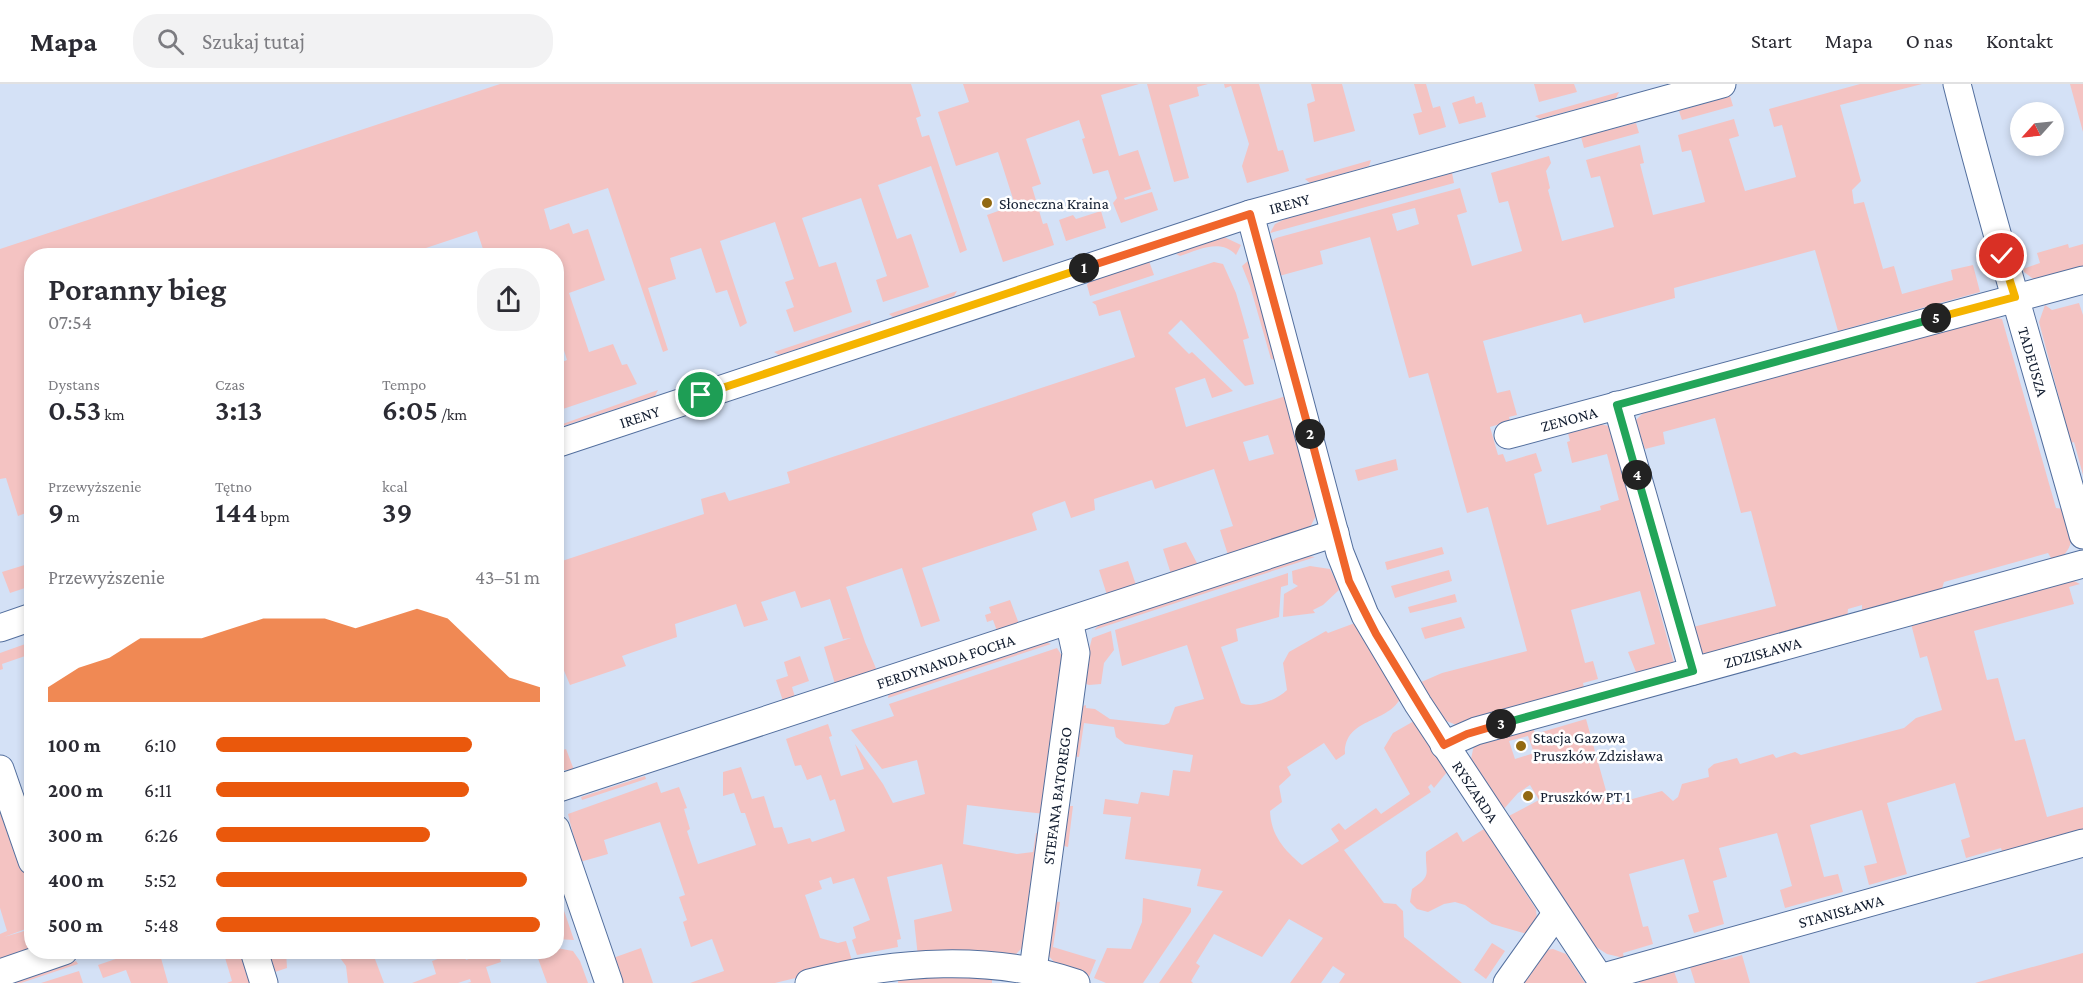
<!DOCTYPE html>
<html lang="pl">
<head>
<meta charset="utf-8">
<style>
	body { margin:0; font-family:"Crimson Pro",serif; background:#f2f2f3; color:#2b2b33; height:100vh; display:flex; flex-direction:column; font-size:22px; white-space:nowrap }
	* { box-sizing:border-box; margin:0 }
	p { font-size:20px; color:#7c7c81 }
	.icon { flex:none; width:33px; height:33px; fill:none; stroke:currentColor; stroke-width:2; stroke-linecap:round; stroke-linejoin:round }
	.map { position:relative; flex:1; overflow:hidden }
	.panel { position:absolute; left:24px; top:164px; width:540px; height:711px; display:flex; flex-direction:column; background:#fff; border-radius:24px; box-shadow:0 3px 9px #0003 }
	.panel>* { flex:none }
	.needle { width:39px; rotate:243deg }
	.buttons { position:absolute; left:2010px; top:18px; display:grid; gap:12px }
	.buttons a { display:grid; place-items:center; width:54px; height:54px; border-radius:50%; background:#fff; box-shadow:0 3px 9px #0003; font-size:30px }
	.pin { position:absolute; display:grid; place-items:center; width:51px; height:51px; color:#fff; margin:-26px; border:3px solid #fff; border-radius:50%; box-shadow:0 2px 6px #0007 }
	.km { position:absolute; width:30px; height:30px; margin:-15px; border-radius:50%; background:#222; color:#fff; font-size:16px; line-height:30px; text-align:center }
	.round { display:grid; place-items:center; flex:none; width:63px; height:63px; border-radius:24px; background:#f2f2f3 }
	.overview { display:flex; align-items:center; justify-content:space-between; height:102px; padding:0 24px }
	h1 { font-size:33px; font-weight:600; line-height:45px }
	.figures { display:grid; grid-template-columns:repeat(3,1fr); gap:9px; height:102px; padding:6px 24px }
	.figures div { display:grid; align-content:center }
	.figures b { font-size:30px; font-weight:600 }
	.figures small { font-size:16px; font-weight:400 }
	.figures p { font-size:16px }
	.chart { height:168px; padding:12px 24px }
	.chart p { display:flex; justify-content:space-between }
	.chart svg { width:100%; height:108px; margin-top:6px; fill:#ea580c; opacity:.7 }
	ul { padding:0 24px; list-style:none; font-size:20px }
	li { display:grid; grid-template-columns:96px 72px 1fr; align-items:center; height:45px }
	li i { height:15px; border-radius:8px; background:#ea580c }
	header { display:flex; align-items:center; gap:36px; box-sizing:border-box; height:84px; padding:0 30px; background:#fff; border-bottom:2px solid #e1e1e2 }
	header strong { font-size:28px }
	nav { display:flex; gap:33px; margin-inline-start:auto; font-size:21px }
	.search { width:420px; height:54px; background:#f2f2f3; display:flex; align-items:center; gap:15px; box-sizing:border-box; padding:0 21px; border-radius:24px; color:#7c7c81; font-size:22px }
	.map>svg:first-child { display:block }
	.green { fill:#f4c3c2; fill-rule:evenodd }
	.lines { fill:none; stroke-linecap:round; stroke-linejoin:round }
	.minor-casing { stroke:#536f9e; stroke-width:29 }
	.minor { stroke:#fff; stroke-width:27 }
	.split-1-casing { stroke:#fff; stroke-width:12 }
	.split-2-casing { stroke:#fff; stroke-width:12 }
	.split-3-casing { stroke:#fff; stroke-width:12 }
	.split-4-casing { stroke:#fff; stroke-width:12 }
	.split-5-casing { stroke:#fff; stroke-width:12 }
	.split-6-casing { stroke:#fff; stroke-width:12 }
	.split-1 { stroke:#f5b400; stroke-width:8 }
	.split-2 { stroke:#f0652b; stroke-width:8 }
	.split-3 { stroke:#f0652b; stroke-width:8 }
	.split-4 { stroke:#22a559; stroke-width:8 }
	.split-5 { stroke:#22a559; stroke-width:8 }
	.split-6 { stroke:#f5b400; stroke-width:8 }
	.poi-dot { fill:#926912; stroke:#fff; stroke-width:2 }
	.labels { text-anchor:middle; dominant-baseline:central; stroke-width:5; stroke-linejoin:round; paint-order:stroke }
	.poi-label { font-size:16px; fill:#121d30; stroke:#fff; text-anchor:start }
	.street-label { font-size:16px; fill:#121d30; stroke:#fff }
</style>
</head>
<body>
<header>
<strong>Mapa</strong>
<div class="search"><svg class="icon" aria-label="search" viewBox="0 0 24 24"><circle cx="10" cy="10" r="6"/><path d="M15 15l6 6"/></svg>Szukaj tutaj</div>
<nav><a>Start</a><a>Mapa</a><a>O nas</a><a>Kontakt</a></nav>
</header>
<div class="map">
<svg width="2083" height="899" viewBox="0 0 2083 899">
	<rect width="100%" height="100%" fill="#d4e1f6"/>
	<path class="green" d="M 500,0 L 911,0 L 921,32 L 916,34 L 922,53 L 929,51 L 967,166 L 960,169 L 931,82 L 878,101 L 897,155 L 911,150 L 929,203 L 883,218 L 876,196 L 887,192 L 861,114 L 802,134 L 819,183 L 836,178 L 852,228 L 794,248 L 786,226 L 794,223 L 785,198 L 794,195 L 775,138 L 720,157 L 747,239 L 740,243 L 727,206 L 716,209 L 701,164 L 670,174 L 676,195 L 648,204 L 668,266 L 663,268 L 608,104 L 544,125 L 550,146 L 569,139 L 573,150 L 588,145 L 605,196 L 569,209 L 589,268 L 613,260 L 622,281 L 627,280 L 637,300 L 557,327 L 557,280 L 567,276 L 557,244 L 556,171 L 476,171 L 484,168 L 477,147 L 405,171 L 32,171 L 31,427 L 18,432 L 6,394 L 0,395 L 0,165 Z
		M 963,0 L 1139,0 L 1101,11 L 1119,72 L 1138,66 L 1151,105 L 1124,114 L 1125,116 L 1152,108 L 1158,126 L 1121,139 L 1113,119 L 1117,114 L 1108,86 L 1093,90 L 1082,55 L 1085,54 L 1079,36 L 1026,55 L 1041,100 L 1032,103 L 1043,140 L 1047,139 L 1054,161 L 1003,178 L 987,131 L 1015,121 L 998,68 L 956,82 L 938,28 L 969,18 Z
		M 1147,0 L 1208,0 L 1197,3 L 1199,12 L 1169,21 L 1189,94 L 1174,98 Z
		M 1224,0 L 1259,0 L 1278,67 L 1283,66 L 1289,87 L 1247,99 L 1242,82 L 1249,60 L 1231,2 L 1225,4 Z
		M 1311,0 L 1342,0 L 1355,47 L 1314,58 L 1307,20 L 1315,17 Z
		M 1414,0 L 1426,0 L 1433,24 L 1440,22 L 1446,43 L 1419,51 L 1413,30 L 1422,28 Z
		M 1534,0 L 1574,0 L 1577,8 L 1539,18 Z
		M 1860,0 L 1922,0 L 1840,21 L 1861,97 L 1852,106 L 1854,120 L 1864,118 L 1883,185 L 1894,182 L 1902,210 L 1953,196 L 1951,186 L 1973,181 L 1980,208 L 1838,247 L 1815,166 L 1674,204 L 1675,214 L 1584,239 L 1581,230 L 1483,257 L 1497,309 L 1510,306 L 1517,331 L 1509,333 L 1510,337 L 1490,343 L 1498,371 L 1503,370 L 1506,378 L 1536,369 L 1542,387 L 1534,390 L 1547,441 L 1601,426 L 1600,422 L 1619,416 L 1607,370 L 1572,379 L 1567,358 L 1570,357 L 1568,349 L 1600,340 L 1609,342 L 1674,579 L 1638,593 L 1628,568 L 1655,560 L 1640,507 L 1571,526 L 1585,579 L 1593,577 L 1598,595 L 1583,599 L 1585,608 L 1459,642 L 1444,636 L 1419,599 L 1442,589 L 1527,567 L 1488,423 L 1467,429 L 1428,289 L 1409,294 L 1370,153 L 1320,167 L 1323,180 L 1279,192 L 1269,159 L 1276,154 L 1460,104 L 1467,128 L 1457,131 L 1472,182 L 1522,167 L 1508,117 L 1499,119 L 1491,89 L 1549,72 L 1551,79 L 1546,87 L 1550,104 L 1548,106 L 1562,157 L 1614,143 L 1600,92 L 1591,94 L 1586,76 L 1640,61 L 1644,79 L 1640,80 L 1653,131 L 1705,118 L 1691,66 L 1682,68 L 1678,51 L 1734,35 L 1739,52 L 1729,55 L 1745,107 L 1796,93 L 1782,41 L 1774,43 L 1769,25 ZM 1415,124 L 1419,140 L 1397,147 L 1392,130 Z
		M 2070,0 L 2083,0 L 2083,48 Z
		M 1619,8 L 1616,14 L 1540,35 L 1535,32 Z
		M 1474,12 L 1476,20 L 1482,18 L 1486,33 L 1459,40 L 1452,19 Z
		M 1730,12 L 1733,22 L 1682,36 L 1679,27 Z
		M 1636,39 L 1639,49 L 1584,64 L 1581,53 Z
		M 1371,76 L 1369,82 L 1310,99 L 1305,95 Z
		M 1452,89 L 1454,99 L 1270,149 L 1275,140 L 1285,135 Z
		M 1101,127 L 1106,144 L 1066,157 L 1059,136 L 1073,131 L 1076,135 Z
		M 1222,152 L 1241,161 L 1236,171 C 1221,154 1198,166 1180,172 L 1176,170 Z
		M 2068,160 L 2069,164 L 2083,160 L 2083,188 L 2036,197 L 2024,188 L 2023,185 L 2040,179 L 2037,169 Z
		M 1249,176 L 1275,276 L 1271,275 L 1250,202 L 1242,182 Z
		M 1149,177 L 1154,191 L 1090,212 L 1087,201 L 1090,196 Z
		M 1214,178 L 1223,180 L 1236,209 L 1249,254 L 1243,256 L 1254,300 L 1245,302 L 1181,236 L 1168,249 L 1189,270 L 1192,268 L 1233,307 L 1212,314 L 1205,294 L 1175,304 L 1186,343 L 1286,312 L 1316,432 L 1310,443 L 1228,471 L 1220,446 L 1233,442 L 1214,385 L 1155,405 L 1152,396 L 1094,415 L 1095,426 L 1071,434 L 1065,417 L 1034,428 L 1032,430 L 1037,446 L 922,484 L 940,537 L 921,543 L 902,484 L 846,503 L 865,558 L 877,587 L 835,600 L 824,563 L 851,554 L 843,555 L 830,515 L 801,524 L 795,507 L 761,518 L 768,536 L 744,543 L 736,520 L 675,540 L 677,553 L 622,572 L 626,582 L 570,601 L 560,577 L 557,578 L 556,479 L 704,430 L 701,415 L 725,408 L 729,417 L 790,399 L 787,388 L 1135,273 L 1120,226 L 1099,232 L 1096,221 L 1092,218 ZM 1268,351 L 1274,370 L 1249,377 L 1243,358 Z
		M 957,207 L 954,212 L 893,233 L 889,230 Z
		M 2079,219 L 2083,231 L 2083,391 L 2074,358 L 2071,359 L 2039,238 L 2045,221 L 2052,226 Z
		M 1996,234 L 2002,235 L 2056,424 L 2064,425 C 2071,450 2079,462 2054,479 L 2048,469 L 1944,498 L 1940,511 L 1862,527 L 1862,521 L 1848,525 L 1847,534 L 1704,571 L 1700,569 L 1693,543 L 1776,522 L 1751,427 L 1741,429 L 1715,334 L 1663,348 L 1665,360 L 1645,365 L 1635,337 L 1643,329 L 1656,325 Z
		M 870,236 L 871,240 L 779,271 L 774,268 Z
		M 658,306 L 655,312 L 560,343 L 557,342 Z
		M 1396,375 L 1398,386 L 1358,397 L 1355,386 Z
		M 1186,458 L 1198,481 L 1171,490 L 1163,465 Z
		M 1442,463 L 1444,470 L 1387,486 L 1385,478 Z
		M 1309,472 L 1315,473 L 1094,546 L 1100,540 Z
		M 1128,477 L 1136,501 L 1107,511 L 1099,486 Z
		M 31,479 L 31,502 L 10,509 L 2,488 Z
		M 1310,482 L 1330,485 L 1340,505 L 1323,521 L 1313,526 L 1315,529 L 1283,533 L 1284,510 L 1298,502 L 1293,499 L 1292,487 Z
		M 1449,486 L 1452,497 L 1395,514 L 1391,502 Z
		M 1288,489 L 1288,501 L 1281,503 L 1279,533 L 1236,545 L 1238,557 L 1221,563 L 1241,619 C 1254,625 1277,616 1287,606 L 1283,579 L 1289,568 L 1326,547 L 1328,549 L 1355,539 L 1400,615 C 1386,640 1344,634 1345,670 L 1336,676 L 1324,659 L 1287,683 L 1291,691 L 1279,702 L 1282,718 L 1270,727 C 1271,751 1284,766 1302,781 L 1339,757 L 1331,745 L 1339,739 L 1345,746 L 1376,724 L 1381,730 L 1410,710 L 1384,664 L 1393,649 L 1414,637 L 1447,688 L 1434,704 L 1431,700 L 1428,703 L 1431,708 L 1344,766 L 1384,819 L 1396,820 L 1403,827 L 1404,853 L 1462,899 L 1339,899 L 1345,890 L 1333,882 L 1321,899 L 1290,899 L 1323,854 L 1289,835 L 1262,873 L 1214,850 L 1196,879 L 1200,882 L 1191,897 L 1193,899 L 1159,899 L 1223,807 L 1197,802 L 1201,785 L 1125,775 L 1131,733 L 1103,730 L 1105,715 L 1138,720 L 1141,708 L 1169,712 L 1173,686 L 1190,688 L 1193,671 L 1125,660 L 1116,653 L 1114,643 L 1084,639 L 1079,673 L 1072,672 L 1077,624 L 1086,621 L 1086,624 L 1095,625 L 1110,635 L 1164,641 L 1169,639 L 1175,623 L 1204,615 L 1187,561 L 1122,582 L 1115,546 Z
		M 2070,495 L 2080,500 L 2069,503 L 2074,520 L 1974,547 L 1987,596 L 1998,594 L 2015,657 L 2025,655 L 2047,733 L 2083,723 L 2083,751 L 2004,774 L 2001,764 L 1966,774 L 1961,756 L 1970,753 L 1955,699 L 1887,719 L 1907,790 L 1869,801 L 1864,782 L 1877,779 L 1862,726 L 1810,741 L 1824,793 L 1838,790 L 1843,808 L 1785,824 L 1780,806 L 1792,802 L 1777,749 L 1719,764 L 1727,793 L 1713,797 L 1724,840 L 1694,849 L 1688,831 L 1699,828 L 1684,775 L 1629,790 L 1643,843 L 1648,842 L 1653,860 L 1623,869 L 1624,874 L 1607,870 L 1590,859 L 1507,733 L 1539,716 L 1530,701 L 1518,709 L 1502,727 L 1471,675 L 1474,661 L 1532,640 L 1535,650 L 1586,635 L 1610,721 L 1662,707 L 1673,717 L 1678,713 L 1682,700 L 1709,693 L 1708,685 L 1714,680 L 1737,674 L 1740,680 L 1773,670 L 1776,674 L 1795,668 L 1801,671 L 1904,644 L 1916,634 L 1942,626 L 1927,572 L 1920,574 L 1910,536 ZM 1528,652 L 1534,669 L 1515,675 L 1509,657 Z
		M 1455,510 L 1457,518 L 1410,529 L 1408,523 Z
		M 1010,516 L 1019,540 L 997,547 L 993,536 L 987,538 L 985,531 L 991,529 L 989,523 Z
		M 1461,533 L 1465,544 L 1425,555 L 1421,544 Z
		M 1111,547 L 1114,566 L 1104,579 L 1101,600 L 1089,601 L 1081,598 L 1092,554 Z
		M 1045,557 L 1051,560 L 888,614 L 889,608 Z
		M 31,558 L 31,570 L 2,580 L 3,585 L 0,586 L 0,569 Z
		M 1057,564 L 1064,575 L 1045,730 L 967,721 L 963,760 L 1017,770 L 1033,768 L 1036,749 L 1042,750 L 1024,862 L 1015,871 L 918,873 L 914,836 L 952,827 L 942,780 L 887,793 L 901,855 L 897,856 L 898,863 L 857,871 L 852,856 L 856,854 L 853,843 L 870,836 L 854,794 L 833,800 L 831,793 L 819,797 L 822,805 L 805,811 L 820,854 L 838,859 L 846,857 L 853,880 L 775,899 L 690,899 L 724,887 L 712,855 L 691,863 L 683,838 L 687,836 L 679,813 L 685,811 L 660,738 L 604,756 L 608,770 L 580,778 L 568,730 L 657,698 L 661,709 L 679,703 L 687,724 L 684,725 L 690,745 L 687,747 L 698,780 L 756,761 L 745,729 L 741,729 L 734,709 L 723,712 L 723,688 L 741,683 L 752,715 L 764,712 L 774,744 L 782,743 L 788,760 L 810,754 L 812,758 L 845,747 L 835,715 L 830,717 L 821,691 L 807,696 L 801,681 L 795,682 L 786,655 L 828,640 L 832,652 L 829,653 L 841,692 L 864,685 L 855,660 L 883,700 L 893,719 L 925,710 L 917,676 L 882,685 L 851,646 L 894,632 L 889,620 Z
		M 800,572 L 809,597 L 792,603 L 795,613 L 783,617 L 776,596 L 788,592 L 784,578 Z
		M 566,665 L 574,686 L 557,686 L 557,668 Z
		M 645,692 L 646,695 L 582,716 L 581,713 Z
		M 0,711 L 32,805 L 31,843 L 4,853 L 31,845 L 31,865 L 0,875 L 0,850 L 7,847 L 0,824 Z
		M 1065,722 L 1073,722 L 1068,763 L 1060,761 Z
		M 1484,745 L 1536,825 L 1537,836 L 1530,851 L 1492,840 L 1465,821 L 1455,818 L 1444,820 L 1428,828 L 1417,825 L 1410,818 L 1412,805 C 1433,791 1425,790 1426,768 L 1457,748 L 1463,758 Z
		M 1143,814 L 1191,824 L 1191,828 L 1143,899 L 1106,899 L 1094,894 L 1107,864 L 1131,865 L 1142,838 Z
		M 560,815 L 574,856 L 557,855 L 557,817 Z
		M 1052,817 L 1060,818 L 1053,863 L 1096,876 L 1089,893 L 1055,879 L 1048,871 Z
		M 1492,859 L 1505,867 L 1486,895 L 1474,886 Z
		M 557,864 L 573,867 L 580,877 L 588,899 L 547,899 L 536,869 L 556,867 Z
		M 641,864 L 653,899 L 622,899 L 613,874 Z
		M 1553,865 L 1566,870 L 1585,899 L 1518,899 L 1546,866 Z
		M 139,867 L 159,867 L 168,899 L 131,899 L 126,886 L 103,894 L 98,881 Z
		M 223,867 L 245,867 L 256,899 L 227,899 L 232,897 Z
		M 261,867 L 286,867 L 287,884 L 272,889 Z
		M 335,867 L 372,867 L 384,899 L 348,899 L 346,882 Z
		M 460,867 L 463,867 L 466,876 L 480,871 L 479,867 L 511,867 L 499,871 L 501,878 L 486,883 L 491,899 L 467,899 L 471,898 L 470,895 L 458,899 L 412,899 L 436,890 L 432,877 Z
		M 2083,869 L 2083,899 L 1975,899 Z
		M 1742,871 L 1750,899 L 1695,899 L 1689,880 L 1713,873 L 1725,876 Z
		M 76,877 L 78,880 L 21,899 L 12,899 Z
		M 79,887 L 83,899 L 41,899 Z
		M 1674,887 L 1678,899 L 1639,899 L 1644,893 Z
		M 958,891 L 992,895 L 992,899 L 898,899 L 898,894 Z"/>
	<g class="lines">
		<g class="minor-casing">
			<g id="minor">
				<path id="s1" d="M 1957,0 C 1995,151 2041,300 2083,451"/>
				<path id="s2" d="M 1250,130 L 1340,469 L 1365,531 L 1418,620 L 1603,899"/>
				<path d="M 1617,321 L 1693,587"/>
				<path id="s3" d="M 1508,351 L 2083,196"/>
				<path id="s4" d="M 556,360 L 1250,130 L 1722,0"/>
				<path d="M 0,544 L 32,533"/>
				<path id="s5" d="M 1444,661 L 1476,647 L 2083,480"/>
				<path d="M 0,685 L 32,777"/>
				<path id="s6" d="M 556,705 L 1335,449"/>
				<path d="M 556,745 L 609,899"/>
				<path d="M 254,867 L 264,899"/>
				<path id="s7" d="M 1033,886 L 1076,569 L 1069,537"/>
				<path d="M 0,889 L 64,867"/>
				<path id="s8" d="M 1600,894 L 2083,759"/>
				<path d="M 809,899 C 894,877 992,870 1076,899"/>
				<path d="M 1507,899 L 1556,830"/>
			</g>
		</g>
		<use href="#minor" class="minor"/>
	</g>
	<g class="lines">
		<g class="split-1-casing">
			<path id="split-1" d="M 701,311 L 1084,184"/>
		</g>
		<g class="split-2-casing">
			<path id="split-2" d="M 1084,184 L 1250,130 L 1310,350"/>
		</g>
		<g class="split-3-casing">
			<path id="split-3" d="M 1310,350 L 1349,497 L 1376,550 L 1444,661 L 1467,650 L 1501,640"/>
		</g>
		<g class="split-4-casing">
			<path id="split-4" d="M 1501,640 L 1693,587 L 1637,391"/>
		</g>
		<g class="split-5-casing">
			<path id="split-5" d="M 1637,391 L 1617,321 L 1936,234"/>
		</g>
		<g class="split-6-casing">
			<path id="split-6" d="M 1936,234 L 2015,213 L 2002,172"/>
		</g>
		<use href="#split-1" class="split-1"/>
		<use href="#split-2" class="split-2"/>
		<use href="#split-3" class="split-3"/>
		<use href="#split-4" class="split-4"/>
		<use href="#split-5" class="split-5"/>
		<use href="#split-6" class="split-6"/>
	</g>
	<g class="poi-dot">
		<circle cx="987" cy="119" r="6"/>
		<circle cx="1521" cy="662" r="6"/>
		<circle cx="1528" cy="712" r="6"/>
	</g>
	<g class="labels">
		<g class="poi-label">
			<text x="999" y="119">Słoneczna Kraina</text>
			<text x="1533" y="653">Stacja Gazowa<tspan x="1533" dy="18">Pruszków Zdzisława</tspan></text>
			<text x="1540" y="712">Pruszków PT 1</text>
		</g>
		<g class="street-label">
			<text stroke="none"><textPath href="#s4" startOffset="772">IRENY</textPath></text>
			<text stroke="none"><textPath href="#s1" startOffset="288">TADEUSZA</textPath></text>
			<text stroke="none"><textPath href="#s4" startOffset="88">IRENY</textPath></text>
			<text stroke="none"><textPath href="#s3" startOffset="63">ZENONA</textPath></text>
			<text stroke="none"><textPath href="#s5" startOffset="332">ZDZISŁAWA</textPath></text>
			<text stroke="none"><textPath href="#s6" startOffset="410">FERDYNANDA FOCHA</textPath></text>
			<text stroke="none"><textPath href="#s2" startOffset="626">RYSZARDA</textPath></text>
			<text stroke="none"><textPath href="#s7" startOffset="176">STEFANA BATOREGO</textPath></text>
			<text stroke="none"><textPath href="#s8" startOffset="250">STANISŁAWA</textPath></text>
		</g>
	</g>
</svg>
<div class="buttons">
<a><svg class="needle" viewBox="-14 -14 28 28"><path d="M0-13l5 13h-10z" fill="#e53935"/><path d="M0 13l5-13h-10z" fill="#7c7c81"/></svg></a>
</div>
<div class="pin" style="left:701px;top:311px;background:#1e9e55"><svg class="icon" aria-label="arrive" viewBox="0 0 24 24"><path d="M6 21V4h12l-3 4 3 4H6"/></svg></div>
<div class="pin" style="left:2002px;top:172px;background:#d93025"><svg class="icon" aria-label="check" viewBox="0 0 24 24"><path d="M5 12l5 5 9-10"/></svg></div>
<b class="km" style="left:1084px;top:184px">1</b>
<b class="km" style="left:1310px;top:350px">2</b>
<b class="km" style="left:1501px;top:640px">3</b>
<b class="km" style="left:1637px;top:391px">4</b>
<b class="km" style="left:1936px;top:234px">5</b>
<section class="panel">
<div class="overview"><div><h1>Poranny bieg</h1><p>07:54</p></div><a class="round"><svg class="icon" aria-label="share" viewBox="0 0 24 24"><path d="M12 15V3M7 8l5-5 5 5M5 13v7h14v-7"/></svg></a></div>
<div class="figures">
<div><p>Dystans</p><b>0.53<small> km</small></b></div>
<div><p>Czas</p><b>3:13</b></div>
<div><p>Tempo</p><b>6:05<small> /km</small></b></div>
</div>
<div class="figures">
<div><p>Przewyższenie</p><b>9<small> m</small></b></div>
<div><p>Tętno</p><b>144<small> bpm</small></b></div>
<div><p>kcal</p><b>39</b></div>
</div>
<div class="chart"><p><span>Przewyższenie</span>43–51 m</p>
<svg viewBox="0 0 160 44" preserveAspectRatio="none"><path d="M0 44V38L10 30L20 26L30 18L40 18L50 18L60 14L70 10L80 10L90 10L100 14L110 10L120 6L130 10L140 22L150 34L160 38V44z"/></svg>
</div>
<ul>
<li><b>100 m</b>6:10<i style="width:79%"></i></li>
<li><b>200 m</b>6:11<i style="width:78%"></i></li>
<li><b>300 m</b>6:26<i style="width:66%"></i></li>
<li><b>400 m</b>5:52<i style="width:96%"></i></li>
<li><b>500 m</b>5:48<i style="width:100%"></i></li>
</ul>
</section>
</div>
</body>
</html>
